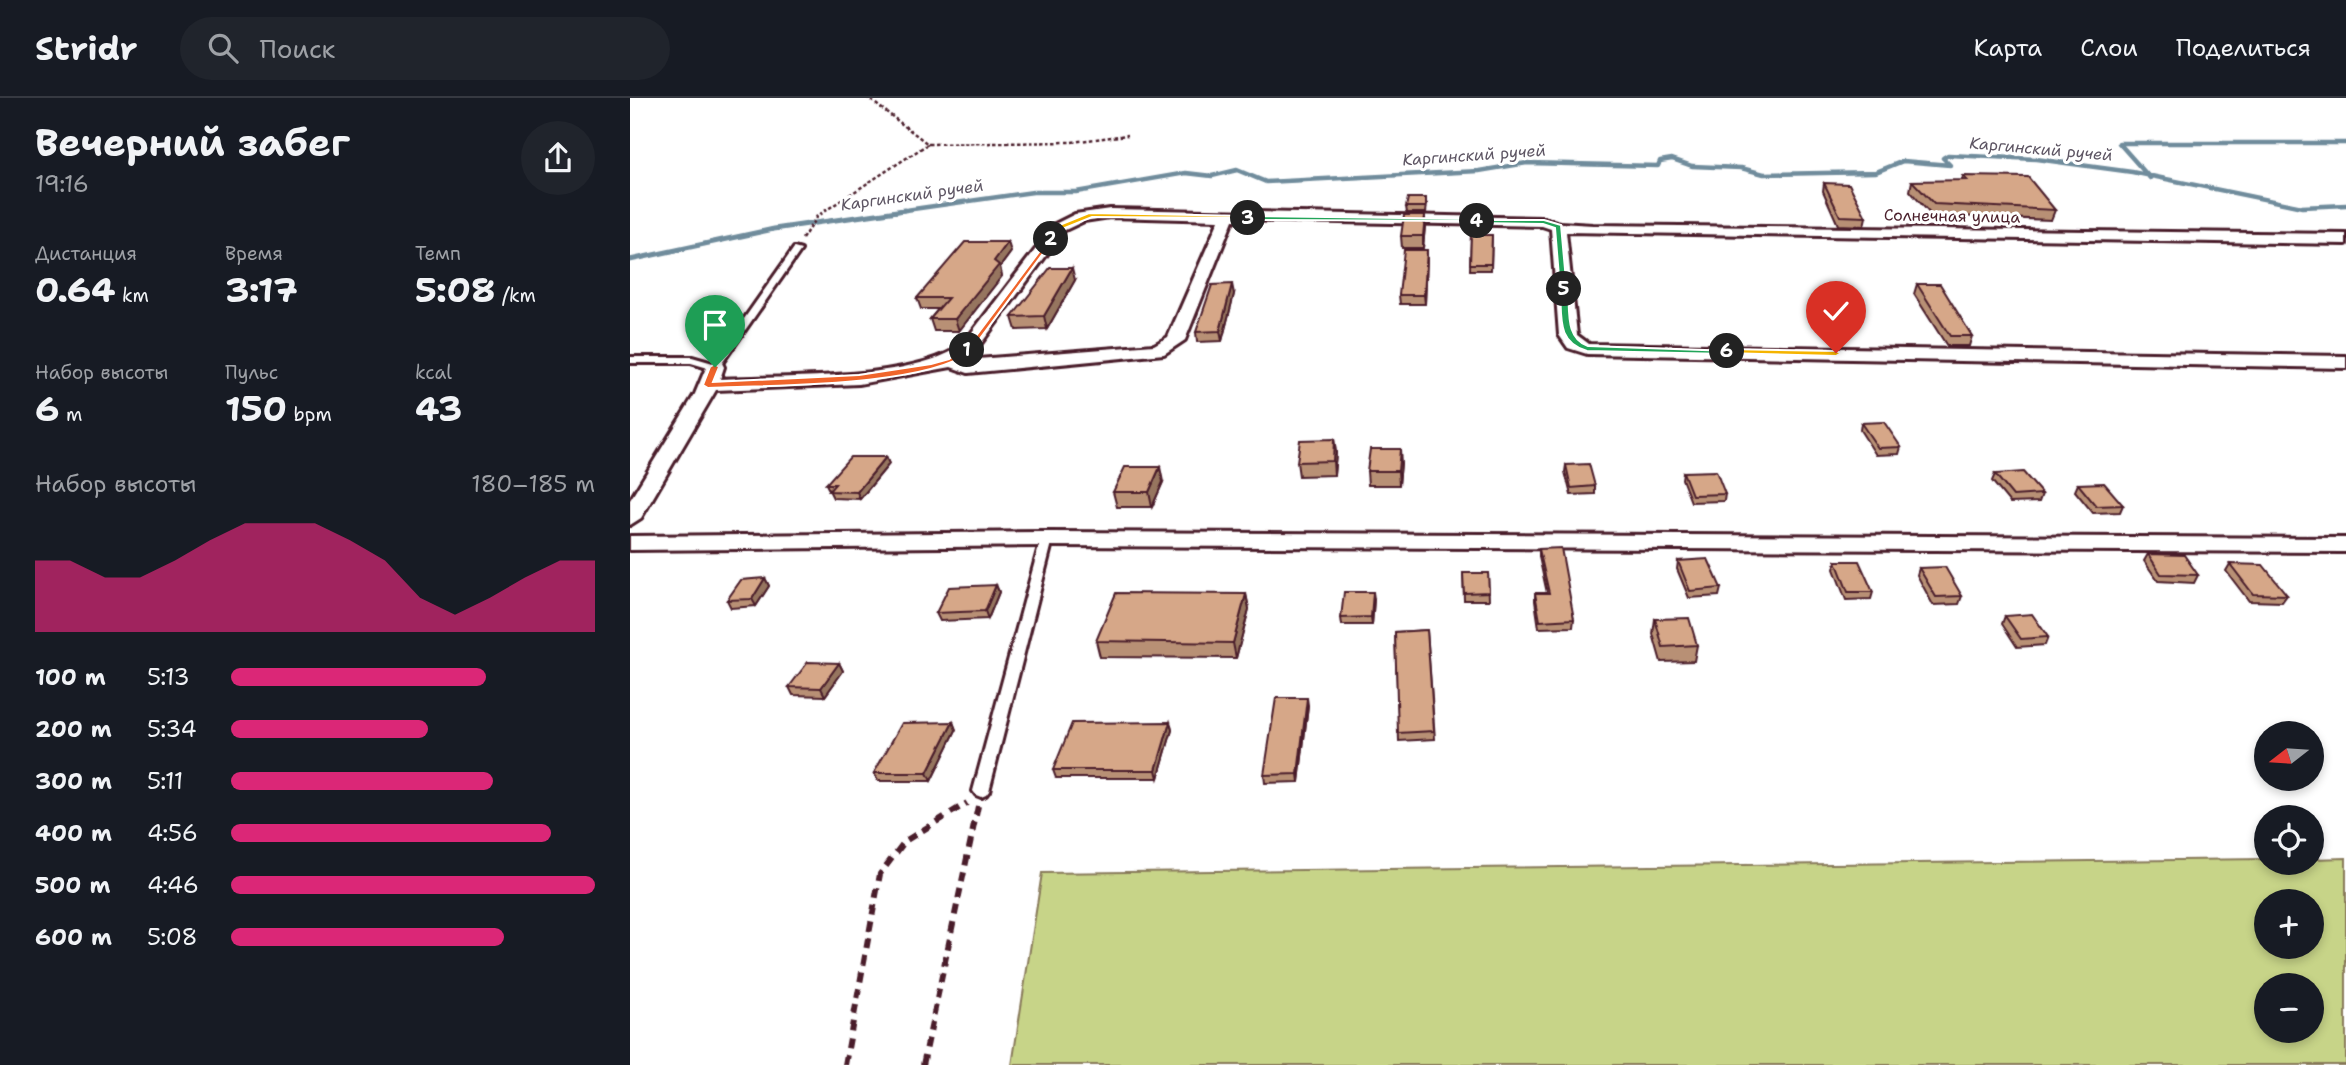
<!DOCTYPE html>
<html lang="ru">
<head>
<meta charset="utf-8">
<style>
	body { margin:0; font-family:"Shantell Sans",sans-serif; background:#20242c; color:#f1f3f6; height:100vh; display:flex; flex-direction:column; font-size:26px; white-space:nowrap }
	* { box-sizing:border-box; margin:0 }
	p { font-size:23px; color:#9ea1a6 }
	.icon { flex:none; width:38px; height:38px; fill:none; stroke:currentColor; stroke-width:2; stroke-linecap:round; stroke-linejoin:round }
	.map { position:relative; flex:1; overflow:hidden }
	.details { display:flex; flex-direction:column; background:#171b24; width:630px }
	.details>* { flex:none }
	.needle { width:46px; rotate:253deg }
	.controls { position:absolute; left:1624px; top:623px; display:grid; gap:14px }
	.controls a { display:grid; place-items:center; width:70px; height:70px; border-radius:50%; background:#171b24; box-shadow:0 4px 10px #0003; font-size:35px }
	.pin { position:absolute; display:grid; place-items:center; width:60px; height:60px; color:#fff; margin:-72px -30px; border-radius:50% 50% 50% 0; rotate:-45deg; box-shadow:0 0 7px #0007 }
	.pin .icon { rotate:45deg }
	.km { position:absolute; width:35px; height:35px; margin:-18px; border-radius:50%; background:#222; color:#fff; font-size:19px; line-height:35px; text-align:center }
	.round { display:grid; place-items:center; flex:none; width:74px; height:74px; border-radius:37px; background:#20242c }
	.summary { display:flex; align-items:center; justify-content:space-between; height:119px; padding:0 35px }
	h1 { font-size:38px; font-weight:700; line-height:52px }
	.metrics { display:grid; grid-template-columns:repeat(3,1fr); gap:10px; height:119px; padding:7px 35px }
	.metrics div { display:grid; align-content:center }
	.metrics b { font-size:35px; font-weight:700 }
	.metrics small { font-size:19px; font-weight:400 }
	.metrics p { font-size:19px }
	.chart { height:196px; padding:14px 35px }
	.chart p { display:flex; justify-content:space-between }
	.chart svg { width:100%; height:126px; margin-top:7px; fill:#db2777; opacity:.7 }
	ul { padding:0 35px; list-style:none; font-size:23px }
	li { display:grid; grid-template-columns:112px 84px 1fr; align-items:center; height:52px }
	li i { height:18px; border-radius:9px; background:#db2777 }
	header { display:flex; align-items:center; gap:42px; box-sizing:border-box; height:98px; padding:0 35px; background:#171b24; border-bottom:2px solid #363941 }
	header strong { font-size:33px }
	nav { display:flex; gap:38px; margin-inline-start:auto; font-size:24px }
	.search { width:490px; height:63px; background:#20242c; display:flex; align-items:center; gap:18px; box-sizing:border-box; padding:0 24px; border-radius:38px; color:#9ea1a6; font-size:26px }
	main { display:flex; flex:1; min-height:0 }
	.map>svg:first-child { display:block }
	.green { fill:#c7d488; stroke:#887a5a; stroke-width:2; fill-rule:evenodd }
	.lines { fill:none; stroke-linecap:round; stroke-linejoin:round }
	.stream-far1 { stroke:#6f8c9c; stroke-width:4.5 }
	.stream { stroke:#6f8c9c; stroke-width:5 }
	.lane-casing { stroke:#4a1f2b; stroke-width:6 }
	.street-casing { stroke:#4a1f2b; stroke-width:6 }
	.path-far1 { stroke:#4a1f2b; stroke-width:2.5; stroke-dasharray:3.5 2.5; stroke-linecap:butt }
	.path { stroke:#4a1f2b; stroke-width:6; stroke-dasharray:10 7; stroke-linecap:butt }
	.lane { fill:#fff; fill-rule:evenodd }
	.street { fill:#fff; fill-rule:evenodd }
	.wall { fill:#b89075; stroke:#4a1f2b; stroke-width:2 }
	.shaded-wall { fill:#96755f; stroke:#4a1f2b; stroke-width:2 }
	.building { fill:#d6a788; stroke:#4a1f2b; stroke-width:2 }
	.split-1 { fill:#f0652b; stroke:#fff; stroke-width:2 }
	.split-2 { fill:#f0652b; stroke:#fff; stroke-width:2 }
	.split-3 { fill:#f5b400; stroke:#fff; stroke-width:2 }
	.split-4 { fill:#22a559; stroke:#fff; stroke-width:2 }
	.split-5 { fill:#22a559; stroke:#fff; stroke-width:2 }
	.split-6 { fill:#22a559; stroke:#fff; stroke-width:2 }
	.split-7 { fill:#f5b400; stroke:#fff; stroke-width:2 }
	.labels { text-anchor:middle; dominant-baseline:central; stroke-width:6; stroke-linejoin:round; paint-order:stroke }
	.far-water-label { font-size:16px; font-style:italic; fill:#5d5563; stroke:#fff }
	.far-street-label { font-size:16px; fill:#4a1f2b; stroke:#fff }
</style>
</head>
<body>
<header>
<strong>Stridr</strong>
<div class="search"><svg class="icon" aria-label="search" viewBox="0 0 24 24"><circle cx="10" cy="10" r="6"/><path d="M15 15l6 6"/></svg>Поиск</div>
<nav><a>Карта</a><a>Слои</a><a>Поделиться</a></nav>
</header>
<main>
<section class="details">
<div class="summary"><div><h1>Вечерний забег</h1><p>19:16</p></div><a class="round"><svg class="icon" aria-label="share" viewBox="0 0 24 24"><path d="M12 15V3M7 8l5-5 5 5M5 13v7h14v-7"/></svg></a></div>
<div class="metrics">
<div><p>Дистанция</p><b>0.64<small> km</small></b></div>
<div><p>Время</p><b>3:17</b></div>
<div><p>Темп</p><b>5:08<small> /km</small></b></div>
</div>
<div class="metrics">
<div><p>Набор высоты</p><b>6<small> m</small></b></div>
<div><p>Пульс</p><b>150<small> bpm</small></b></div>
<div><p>kcal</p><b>43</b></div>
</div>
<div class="chart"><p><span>Набор высоты</span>180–185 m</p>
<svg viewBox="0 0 160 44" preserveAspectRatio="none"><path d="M0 44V19L10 19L20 25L30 25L40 19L50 12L60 6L70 6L80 6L90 12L100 19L110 32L120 38L130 32L140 25L150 19L160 19V44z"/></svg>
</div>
<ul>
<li><b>100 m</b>5:13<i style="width:70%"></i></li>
<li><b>200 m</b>5:34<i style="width:54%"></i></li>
<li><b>300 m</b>5:11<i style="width:72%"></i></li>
<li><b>400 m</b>4:56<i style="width:88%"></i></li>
<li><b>500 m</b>4:46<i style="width:100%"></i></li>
<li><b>600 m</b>5:08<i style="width:75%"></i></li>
</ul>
</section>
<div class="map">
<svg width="1716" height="967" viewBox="0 0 1716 967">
	<rect width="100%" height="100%" fill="#fff"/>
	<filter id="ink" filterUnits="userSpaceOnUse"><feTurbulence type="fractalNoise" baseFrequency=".0143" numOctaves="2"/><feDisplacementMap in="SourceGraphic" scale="14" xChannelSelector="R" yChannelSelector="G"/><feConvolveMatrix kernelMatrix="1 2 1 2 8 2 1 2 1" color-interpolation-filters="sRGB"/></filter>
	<g filter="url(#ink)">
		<path class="green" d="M 1716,760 L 1716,967 L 382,967 L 412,775 L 1636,761 L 1636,765 L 1682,765 L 1682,761 ZM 1636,803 L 1682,803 L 1682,849 L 1636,849 ZM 1636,887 L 1682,887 L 1682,933 L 1636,933 Z"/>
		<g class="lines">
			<path class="stream-far1" d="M 1520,80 L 1489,45 L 1716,45
				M 262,114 L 403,94 L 446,94 L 556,75 L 582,78 L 607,72 L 636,84 L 849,73 L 897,65 L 1028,68 L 1030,63 L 1042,61 L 1062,68 L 1111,70 L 1134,76 L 1246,74 L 1273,63 L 1320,67 L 1313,60 L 1318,57 L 1406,61 L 1502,74 L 1672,109 L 1716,107"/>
			<path class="stream" d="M 0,162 L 144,131 L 274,112"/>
			<g class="lane-casing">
				<path id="lane" d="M 164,150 L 171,152 L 88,271 L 85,272 L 61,265 L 0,265 L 0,259 L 62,259 L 83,265 Z
					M 417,437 L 423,441 L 359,693 L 356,697 L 351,699 L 346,697 L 343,693 L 411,441 Z"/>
			</g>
			<g class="street-casing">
				<path id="street" d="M 480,111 L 914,120 L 930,125 L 963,127 L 1716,136 L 1716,146 L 936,134 L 947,237 L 959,246 L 1716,258 L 1716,270 L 957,256 L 938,250 L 929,237 L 921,131 L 912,128 L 603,122 L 555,242 L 534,256 L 338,275 L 321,269 L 229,286 L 86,292 L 11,420 L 0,427 L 0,402 L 65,296 L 78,265 L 92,265 L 94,269 L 90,281 C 153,278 283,283 332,247 L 425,126 L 445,116 ZM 480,119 L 589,122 L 538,239 L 524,247 L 335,262 L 344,255 L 435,132 L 454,123 Z
					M 417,434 L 1716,440 L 1716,454 L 417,448 L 0,452 L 0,438 Z"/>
			</g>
			<path class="path-far1" d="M 298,46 L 442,44 L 498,37
				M 172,141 L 187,118 L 298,46 L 238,0"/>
			<path class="path" d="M 215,967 L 250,776 L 275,743 L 337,705
				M 293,967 L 348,708"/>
			<use href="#lane" class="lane"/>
			<use href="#street" class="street"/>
		</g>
		<path class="wall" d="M 1333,78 L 1425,112 L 1421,122 L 1301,117 L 1280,93 L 1282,83 L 1332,83 Z
			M 1194,85 L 1236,119 L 1234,128 L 1208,127 L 1193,93 Z
			M 797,106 L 796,115 L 777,115 L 776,109 Z
			M 795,128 L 793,150 L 772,150 L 771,138 Z
			M 841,137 L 862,137 L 861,172 L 840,172 Z
			M 381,154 L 370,169 L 372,178 L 329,233 L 304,233 L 300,221 L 308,211 L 291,211 L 287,200 Z
			M 797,161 L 795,206 L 770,206 L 769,197 Z
			M 445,182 L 417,231 L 386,232 L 382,219 Z
			M 1287,186 L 1342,238 L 1339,248 L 1317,248 L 1284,196 Z
			M 604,196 L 592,243 L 567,244 L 566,234 Z
			M 1231,325 L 1271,349 L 1269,356 L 1246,357 L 1230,332 Z
			M 704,341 L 706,355 L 704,377 L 669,378 L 667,364 Z
			M 256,359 L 259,366 L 230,401 L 203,400 L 196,386 Z
			M 771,365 L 769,387 L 738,387 L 737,373 Z
			M 936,367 L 965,388 L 965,396 L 941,397 L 935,374 Z
			M 1053,374 L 1095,396 L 1094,403 L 1061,404 L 1052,381 Z
			M 1365,376 L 1412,396 L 1409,404 L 1380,405 L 1362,383 Z
			M 533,384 L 522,409 L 487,409 L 483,394 Z
			M 1448,386 L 1493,407 L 1490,414 L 1463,415 L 1445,393 Z
			M 909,451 L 944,521 L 943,529 L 909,530 L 905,503 L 905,495 L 917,495 L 909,459 Z
			M 1518,456 L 1568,477 L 1564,485 L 1528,483 L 1514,463 Z
			M 1048,463 L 1091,490 L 1089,498 L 1059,500 L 1047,471 Z
			M 1206,463 L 1243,494 L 1241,501 L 1216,502 L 1204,471 Z
			M 1600,466 L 1657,497 L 1652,504 L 1619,503 L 1596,473 Z
			M 1289,470 L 1332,498 L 1329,506 L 1303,507 L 1287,477 Z
			M 833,475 L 858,475 L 859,502 L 834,502 Z
			M 135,480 L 139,488 L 126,508 L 101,510 L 97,502 Z
			M 366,487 L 369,494 L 358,521 L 310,523 L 306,515 Z
			M 616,496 L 619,511 L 606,560 L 470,559 L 466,543 Z
			M 744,501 L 742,527 L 712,527 L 711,520 Z
			M 1375,518 L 1418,539 L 1415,547 L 1387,549 L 1372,526 Z
			M 1025,521 L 1067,547 L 1064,563 L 1031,564 L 1023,536 Z
			M 797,532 L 805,641 L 769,643 L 765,534 Z
			M 209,565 L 213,573 L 195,598 L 163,597 L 159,589 Z
			M 678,607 L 669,684 L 635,685 L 634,677 Z
			M 323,624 L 326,632 L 301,683 L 248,683 L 244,675 Z
			M 540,624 L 542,632 L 528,680 L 426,680 L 423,672 Z"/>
		<path class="shaded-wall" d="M 795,117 L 795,128 L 793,150 L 793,138 Z
			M 378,144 L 381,154 L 370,169 L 372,178 L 329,233 L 325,221 L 364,163 Z
			M 797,152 L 797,161 L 795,206 L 794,197 Z
			M 442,170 L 445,182 L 417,231 L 414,218 Z
			M 602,186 L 604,196 L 592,243 L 590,233 Z
			M 704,341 L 706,355 L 704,377 L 703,363 Z
			M 770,351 L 771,365 L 769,387 L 768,373 Z
			M 256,359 L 259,366 L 230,401 L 227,394 Z
			M 530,369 L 533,384 L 522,409 L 519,394 Z
			M 135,480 L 139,488 L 126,508 L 122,501 Z
			M 366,487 L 369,494 L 358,521 L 355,513 Z
			M 743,494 L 744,501 L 742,527 L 741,519 Z
			M 616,496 L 619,511 L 606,560 L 603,545 Z
			M 209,565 L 213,573 L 195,598 L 191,590 Z
			M 677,600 L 678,607 L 669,684 L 668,676 Z
			M 323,624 L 326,632 L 301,683 L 297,675 Z
			M 540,624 L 542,632 L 528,680 L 526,672 Z"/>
		<path class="building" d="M 1333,78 L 1398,79 L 1425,112 L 1304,106 L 1282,83 L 1337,82 Z
			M 1194,85 L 1219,86 L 1236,119 L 1210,118 Z
			M 778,100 L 796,100 L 796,109 L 776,109 Z
			M 774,117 L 795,117 L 793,138 L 771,138 Z
			M 841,137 L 862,137 L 861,166 L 840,166 Z
			M 335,144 L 378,144 L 364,163 L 369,167 L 325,221 L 300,221 L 318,200 L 287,200 Z
			M 774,152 L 797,152 L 794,197 L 769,197 Z
			M 420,170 L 442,170 L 414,218 L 382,219 Z
			M 602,186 L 590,233 L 566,234 L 582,187 Z
			M 1287,186 L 1310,186 L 1342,238 L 1320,238 Z
			M 1254,324 L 1271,349 L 1248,350 L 1231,325 Z
			M 704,341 L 703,363 L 667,364 L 670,342 Z
			M 740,351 L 770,351 L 768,373 L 737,373 Z
			M 220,359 L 256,359 L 227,394 L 199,393 L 205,386 L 196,386 Z
			M 959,366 L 965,388 L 941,390 L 936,367 Z
			M 495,369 L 530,369 L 519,394 L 483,394 Z
			M 1086,373 L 1095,396 L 1062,397 L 1053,374 Z
			M 1393,374 L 1412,396 L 1383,398 L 1365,376 Z
			M 1474,385 L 1493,407 L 1466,408 L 1448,386 Z
			M 931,450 L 944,521 L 910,523 L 905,495 L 919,495 L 909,451 Z
			M 1518,456 L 1554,457 L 1568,477 L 1531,476 Z
			M 1078,461 L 1091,490 L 1060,493 L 1048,463 Z
			M 1206,463 L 1229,463 L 1243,494 L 1218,494 Z
			M 1600,466 L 1633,467 L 1657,497 L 1623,496 Z
			M 1315,469 L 1332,498 L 1306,499 L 1289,470 Z
			M 833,475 L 858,475 L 859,494 L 834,495 Z
			M 135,480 L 122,501 L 97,502 L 111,482 Z
			M 366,487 L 355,513 L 306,515 L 319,489 Z
			M 714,494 L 743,494 L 741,519 L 711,520 Z
			M 486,495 L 616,496 L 603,545 L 466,543 Z
			M 1402,516 L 1418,539 L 1391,541 L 1375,518 Z
			M 1059,520 L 1067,547 L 1033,549 L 1025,521 Z
			M 797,532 L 804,633 L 768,635 L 765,534 Z
			M 178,564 L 209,565 L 191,590 L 159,589 Z
			M 646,600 L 677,600 L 668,676 L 634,677 Z
			M 323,624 L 297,675 L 244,675 L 272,625 Z
			M 540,624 L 526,672 L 423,672 L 442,625 Z"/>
	</g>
	<path class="split-1" d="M 337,249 L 340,254 C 293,289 140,287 78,290 L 73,287 L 80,269 L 85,266 L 89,269 L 83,284 L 229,277 L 301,266 L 319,261 Z"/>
	<path class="split-2" d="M 421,138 L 423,142 L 340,254 L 334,254 Z"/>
	<path class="split-3" d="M 459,115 L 618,118 L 621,120 L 462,119 L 432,131 L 423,142 L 417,141 L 427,128 Z"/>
	<path class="split-4" d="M 615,118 L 847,121 L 850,123 L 618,122 Z"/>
	<path class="split-5" d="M 844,122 L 914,122 L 931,127 L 937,193 L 930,191 L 925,130 L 913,126 L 847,125 Z"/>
	<path class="split-6" d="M 934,189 L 938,191 C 940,213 935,240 958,248 L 1101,253 L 1097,256 L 957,253 C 926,244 932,219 930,191 Z"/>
	<path class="split-7" d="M 1097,251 L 1206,253 L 1211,255 L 1206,258 L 1094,255 Z"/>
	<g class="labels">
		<g class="far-water-label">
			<text transform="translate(1411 51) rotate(5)">Каргинский ручей</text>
			<text transform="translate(844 57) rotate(-4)">Каргинский ручей</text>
			<text transform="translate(282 97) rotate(-8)">Каргинский ручей</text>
		</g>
		<g class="far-street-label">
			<text transform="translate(1322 118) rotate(1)">Солнечная улица</text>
		</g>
	</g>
</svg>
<div class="controls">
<a><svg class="needle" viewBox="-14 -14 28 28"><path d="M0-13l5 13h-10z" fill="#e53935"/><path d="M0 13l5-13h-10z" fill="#9ea1a6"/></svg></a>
<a><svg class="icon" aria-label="locate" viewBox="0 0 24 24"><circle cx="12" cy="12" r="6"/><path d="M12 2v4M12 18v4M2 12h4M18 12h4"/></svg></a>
<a>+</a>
<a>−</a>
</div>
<div class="pin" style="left:85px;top:269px;background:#1e9e55"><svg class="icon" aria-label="arrive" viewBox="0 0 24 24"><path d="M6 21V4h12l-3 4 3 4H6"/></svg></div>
<div class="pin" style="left:1206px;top:255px;background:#d93025"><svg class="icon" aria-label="check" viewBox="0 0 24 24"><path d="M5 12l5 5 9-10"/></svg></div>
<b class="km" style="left:337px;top:252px">1</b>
<b class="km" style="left:421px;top:141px">2</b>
<b class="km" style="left:618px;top:120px">3</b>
<b class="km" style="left:847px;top:123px">4</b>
<b class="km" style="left:934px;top:191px">5</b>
<b class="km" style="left:1097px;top:253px">6</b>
</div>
</main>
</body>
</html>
